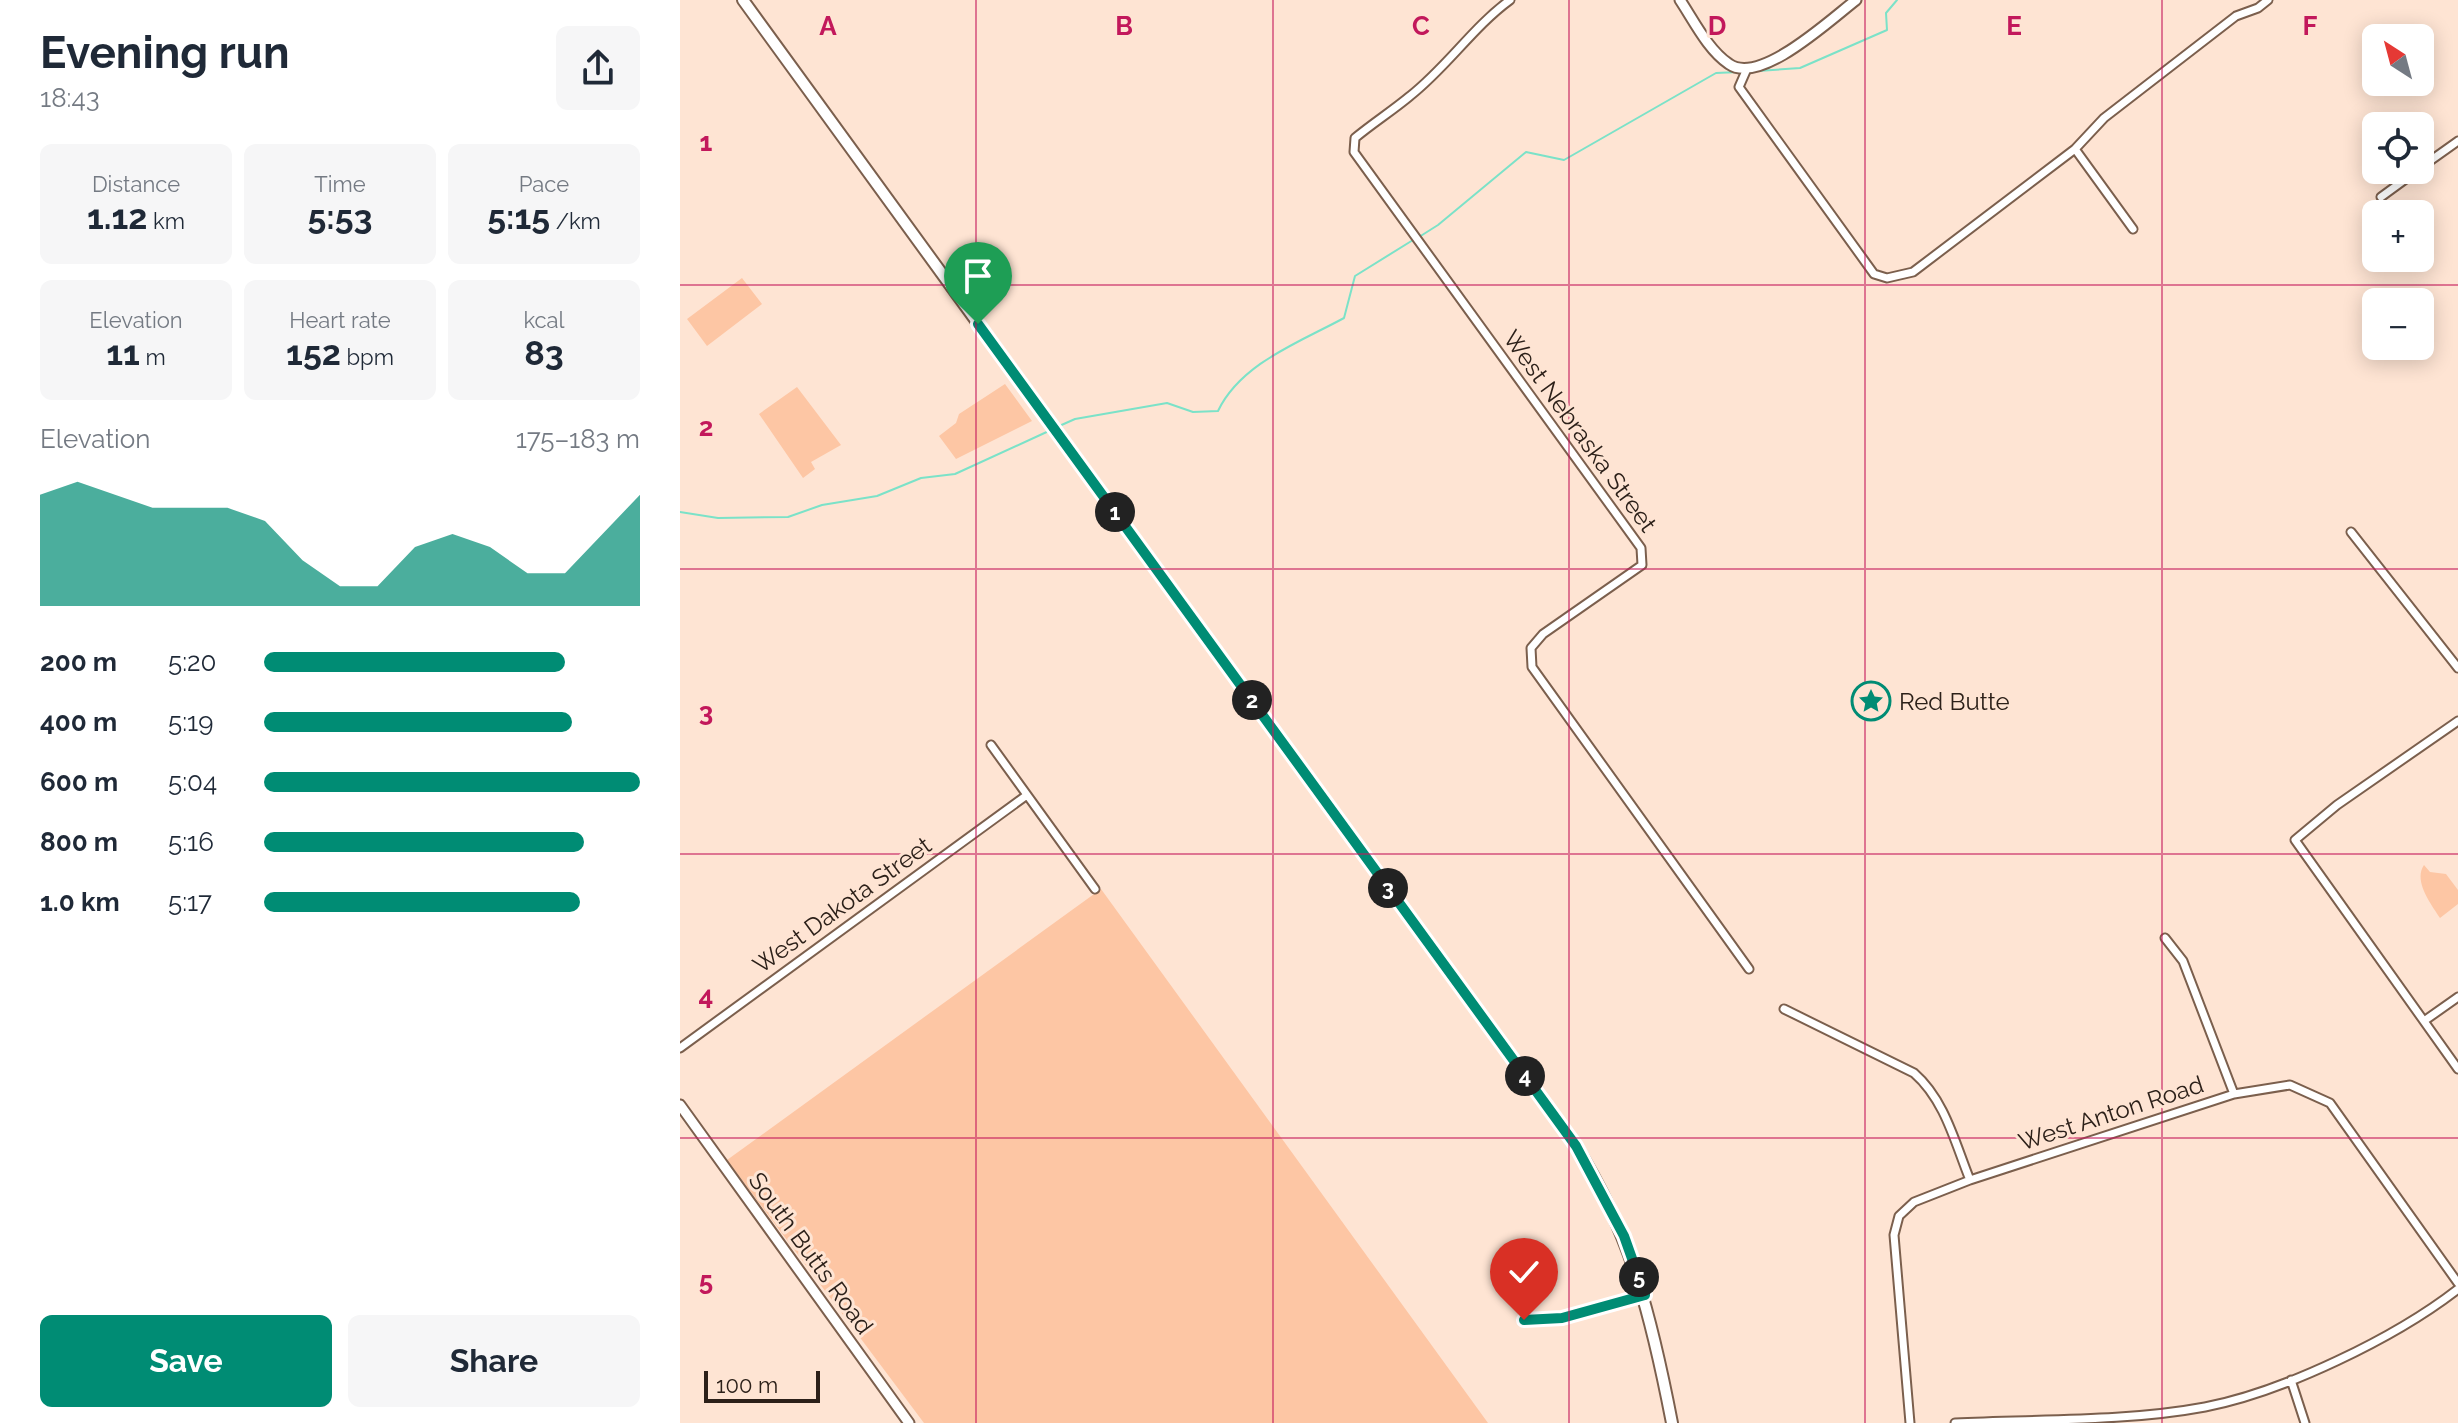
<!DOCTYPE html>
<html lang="en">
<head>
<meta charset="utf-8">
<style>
	body { margin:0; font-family:Raleway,sans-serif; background:#f6f6f7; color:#1f2937; height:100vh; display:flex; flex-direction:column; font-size:30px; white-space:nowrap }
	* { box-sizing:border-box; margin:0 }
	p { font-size:26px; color:#747a83 }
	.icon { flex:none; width:44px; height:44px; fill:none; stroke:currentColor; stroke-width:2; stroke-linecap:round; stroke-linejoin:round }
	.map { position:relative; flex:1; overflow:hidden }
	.sheet { display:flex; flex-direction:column; background:#fff; width:680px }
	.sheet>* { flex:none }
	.needle { width:52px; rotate:324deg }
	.controls { position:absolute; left:1682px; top:24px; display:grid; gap:16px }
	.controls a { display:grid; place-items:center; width:72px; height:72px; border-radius:12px; background:#fff; box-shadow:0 4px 20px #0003; font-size:40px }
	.scale { position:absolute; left:24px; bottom:20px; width:116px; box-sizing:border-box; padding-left:8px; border:4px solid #2c2019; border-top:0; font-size:22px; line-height:28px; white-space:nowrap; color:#2c2019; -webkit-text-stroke:6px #fee4d3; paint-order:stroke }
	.pin { position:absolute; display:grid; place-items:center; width:68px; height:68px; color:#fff; margin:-82px -34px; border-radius:50% 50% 50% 0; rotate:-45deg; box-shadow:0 0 8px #0007 }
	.pin .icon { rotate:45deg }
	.km { position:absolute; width:40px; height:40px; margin:-20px; border-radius:50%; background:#222; color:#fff; font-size:22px; line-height:40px; text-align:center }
	.round { display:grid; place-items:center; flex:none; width:84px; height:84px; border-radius:12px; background:#f6f6f7 }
	.head { display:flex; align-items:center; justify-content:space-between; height:136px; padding:0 40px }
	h1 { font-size:44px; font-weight:700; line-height:60px }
	.metrics { display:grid; grid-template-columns:repeat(3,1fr); gap:12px; height:136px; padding:8px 40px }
	.metrics div { display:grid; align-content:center; border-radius:12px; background:#f6f6f7; text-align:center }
	.metrics b { font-size:34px; font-weight:700 }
	.metrics small { font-size:22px; font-weight:400 }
	.metrics p { font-size:22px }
	.chart { height:224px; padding:16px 40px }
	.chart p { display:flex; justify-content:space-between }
	.chart svg { width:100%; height:144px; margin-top:8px; fill:#008c74; opacity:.7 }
	.action { display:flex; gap:16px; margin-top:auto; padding:16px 40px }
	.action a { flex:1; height:92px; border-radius:12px; background:#008c74; color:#fff; font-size:32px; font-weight:700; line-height:92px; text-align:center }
	.action a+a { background:#f6f6f7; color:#1f2937 }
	ul { padding:0 40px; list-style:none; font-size:26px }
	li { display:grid; grid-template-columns:128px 96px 1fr; align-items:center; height:60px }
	li i { height:20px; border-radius:10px; background:#008c74 }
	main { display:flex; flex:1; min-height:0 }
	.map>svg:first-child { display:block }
	.green { fill:#fdc6a4 }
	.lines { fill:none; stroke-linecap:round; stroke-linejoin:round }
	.stream { stroke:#7be2c8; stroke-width:2 }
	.minor-casing { stroke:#7b5f4d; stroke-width:11 }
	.tertiary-casing { stroke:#7b5f4d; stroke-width:13 }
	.secondary-casing { stroke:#7b5f4d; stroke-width:14 }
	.minor { stroke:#fff; stroke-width:7 }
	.tertiary { stroke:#fff; stroke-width:9 }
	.secondary { stroke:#fff; stroke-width:10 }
	.route-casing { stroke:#fff; stroke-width:16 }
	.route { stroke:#008c74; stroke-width:10 }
	.grid { fill:none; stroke:#c2185b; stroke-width:2; stroke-opacity:0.55 }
	.labels { text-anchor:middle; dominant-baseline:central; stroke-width:6; stroke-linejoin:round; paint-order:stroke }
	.street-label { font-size:24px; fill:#2c2019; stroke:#fee4d3 }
	.poi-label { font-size:24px; fill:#2c2019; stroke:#fee4d3; text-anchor:start }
	.grid-label { font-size:26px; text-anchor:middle; font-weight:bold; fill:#c2185b; stroke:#fee4d3; stroke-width:6; stroke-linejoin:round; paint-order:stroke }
</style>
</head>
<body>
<main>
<section class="sheet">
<div class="head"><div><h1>Evening run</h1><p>18:43</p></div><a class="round"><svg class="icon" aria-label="share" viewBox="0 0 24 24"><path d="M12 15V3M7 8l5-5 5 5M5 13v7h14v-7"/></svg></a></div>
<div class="metrics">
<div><p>Distance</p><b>1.12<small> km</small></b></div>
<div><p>Time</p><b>5:53</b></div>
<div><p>Pace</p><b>5:15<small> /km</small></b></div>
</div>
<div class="metrics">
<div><p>Elevation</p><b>11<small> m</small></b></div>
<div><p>Heart rate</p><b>152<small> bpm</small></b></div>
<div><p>kcal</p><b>83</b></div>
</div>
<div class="chart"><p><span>Elevation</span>175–183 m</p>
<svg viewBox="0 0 160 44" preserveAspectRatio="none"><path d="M0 44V10L10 6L20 10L30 14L40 14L50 14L60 18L70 30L80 38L90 38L100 26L110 22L120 26L130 34L140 34L150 22L160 10V44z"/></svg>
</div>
<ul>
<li><b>200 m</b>5:20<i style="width:80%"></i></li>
<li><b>400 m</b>5:19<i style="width:82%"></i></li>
<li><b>600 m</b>5:04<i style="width:100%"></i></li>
<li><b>800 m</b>5:16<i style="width:85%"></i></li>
<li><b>1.0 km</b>5:17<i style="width:84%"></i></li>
</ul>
<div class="action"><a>Save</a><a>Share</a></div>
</section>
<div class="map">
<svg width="1778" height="1423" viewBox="0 0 1778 1423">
	<rect width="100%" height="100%" fill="#fee4d3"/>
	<path class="green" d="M 62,278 L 82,304 L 27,346 L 7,319 Z
		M 325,384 L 352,421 L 276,459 L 259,436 L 276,423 L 279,414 Z
		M 117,387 L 161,445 L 131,462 L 135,469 L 123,478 L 79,414 Z
		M 1744,865 L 1750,872 L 1766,874 L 1778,890 L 1778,904 L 1760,918 C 1751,904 1733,881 1744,865 Z
		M 421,889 L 808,1423 L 244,1423 L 47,1160 Z"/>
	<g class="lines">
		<path class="stream" d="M 1078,71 L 1120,68 L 1207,30 L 1206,13 L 1217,0
			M 739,237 L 758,225 L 846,152 L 884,160 L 1036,73 L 1059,72
			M 377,427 L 395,419 L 487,403 L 513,412 L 538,411 C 561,363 620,342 664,318 L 675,276 L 733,240
			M 0,512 L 38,518 L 108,517 L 142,505 L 197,496 L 241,478 L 275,474 L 371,430"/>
		<g class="minor-casing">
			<path id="minor" d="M 830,0 C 793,27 767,67 730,96 C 712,111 693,123 675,138 L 674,152 L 961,548 L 962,565 L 863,634 L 851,648 L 852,667 L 1069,969
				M 1066,71 L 1059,87 L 1194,274 L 1207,278 L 1233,272 L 1395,149
				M 1740,168 L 1778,141
				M 1701,197 L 1738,170
				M 1453,229 L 1395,149 L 1424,118 L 1556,16 L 1578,8 L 1588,0
				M 1671,532 L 1778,668
				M 1778,721 L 1657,805 L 1615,840 L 1778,1069
				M 311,745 L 415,889
				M 1485,938 L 1503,961 L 1554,1094
				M 1104,1009 L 1234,1073 C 1265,1100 1275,1143 1290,1180
				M 1744,1021 L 1778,997
				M 0,1048 L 347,795
				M 844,1320 L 882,1318 L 965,1295
				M 1611,1380 L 1625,1423
				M 1230,1423 L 1214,1235 L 1219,1216 L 1234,1202 L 1290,1180 L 1554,1094 L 1610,1085 L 1650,1103 L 1778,1283
				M 1275,1423 C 1355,1419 1445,1422 1525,1407 C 1603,1392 1715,1338 1778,1289"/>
		</g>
		<g class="tertiary-casing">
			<path id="tertiary" d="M 1000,0 C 1014,21 1028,50 1049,64 C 1080,86 1151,19 1176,0
				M 0,1105 L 229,1423"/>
		</g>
		<g class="secondary-casing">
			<path id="secondary" d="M 63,0 L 896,1146 C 952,1236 972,1320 992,1423"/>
		</g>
		<use href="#minor" class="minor"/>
		<use href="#tertiary" class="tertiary"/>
		<use href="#secondary" class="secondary"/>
	</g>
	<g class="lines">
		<g class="route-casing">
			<path id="route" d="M 298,324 L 896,1146 L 944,1236 L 965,1295 L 882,1318 L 844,1320"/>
		</g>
		<use href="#route" class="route"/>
	</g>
	<path class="grid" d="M 296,0 L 296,1423M 593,0 L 593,1423M 889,0 L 889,1423M 1185,0 L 1185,1423M 1482,0 L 1482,1423M 0,285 L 1778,285M 0,569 L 1778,569M 0,854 L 1778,854M 0,1138 L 1778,1138"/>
	<defs>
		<g id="sight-ring" transform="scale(2)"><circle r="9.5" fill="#fee4d3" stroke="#008c74" stroke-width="1.5"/><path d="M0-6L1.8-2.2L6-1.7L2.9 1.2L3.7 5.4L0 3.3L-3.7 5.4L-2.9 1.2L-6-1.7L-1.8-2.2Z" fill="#008c74"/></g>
	</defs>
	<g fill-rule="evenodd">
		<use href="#sight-ring" x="1191" y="701"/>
	</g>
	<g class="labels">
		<g class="street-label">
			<text transform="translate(900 431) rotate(54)">West Nebraska Street</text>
			<text transform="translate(162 905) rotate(-36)">West Dakota Street</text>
			<text transform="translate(1431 1113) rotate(-18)">West Anton Road</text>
			<text transform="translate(131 1253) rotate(54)">South Butts Road</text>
		</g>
		<g class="poi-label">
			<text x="1219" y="701">Red Butte</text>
		</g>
	</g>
	<g class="grid-label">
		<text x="148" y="35">A</text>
		<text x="444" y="35">B</text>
		<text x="741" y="35">C</text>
		<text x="1037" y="35">D</text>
		<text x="1334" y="35">E</text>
		<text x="1630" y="35">F</text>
		<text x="26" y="151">1</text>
		<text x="26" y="436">2</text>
		<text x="26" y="721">3</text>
		<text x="26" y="1005">4</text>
		<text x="26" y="1290">5</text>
	</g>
</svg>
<div class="controls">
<a><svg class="needle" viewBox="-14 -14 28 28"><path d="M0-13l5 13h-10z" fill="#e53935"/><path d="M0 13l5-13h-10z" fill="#747a83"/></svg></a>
<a><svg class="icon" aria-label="locate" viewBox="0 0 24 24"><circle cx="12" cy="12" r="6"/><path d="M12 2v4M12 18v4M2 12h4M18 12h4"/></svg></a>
<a>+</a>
<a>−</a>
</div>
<div class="scale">100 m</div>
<div class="pin" style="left:298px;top:324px;background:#1e9e55"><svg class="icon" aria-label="arrive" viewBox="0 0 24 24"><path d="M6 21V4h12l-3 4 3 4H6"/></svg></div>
<div class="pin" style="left:844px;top:1320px;background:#d93025"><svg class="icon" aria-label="check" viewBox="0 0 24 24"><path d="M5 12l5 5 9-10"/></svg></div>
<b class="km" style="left:435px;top:512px">1</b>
<b class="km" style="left:572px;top:700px">2</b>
<b class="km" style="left:708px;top:888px">3</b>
<b class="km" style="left:845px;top:1076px">4</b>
<b class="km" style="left:959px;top:1277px">5</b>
</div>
</main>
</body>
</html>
